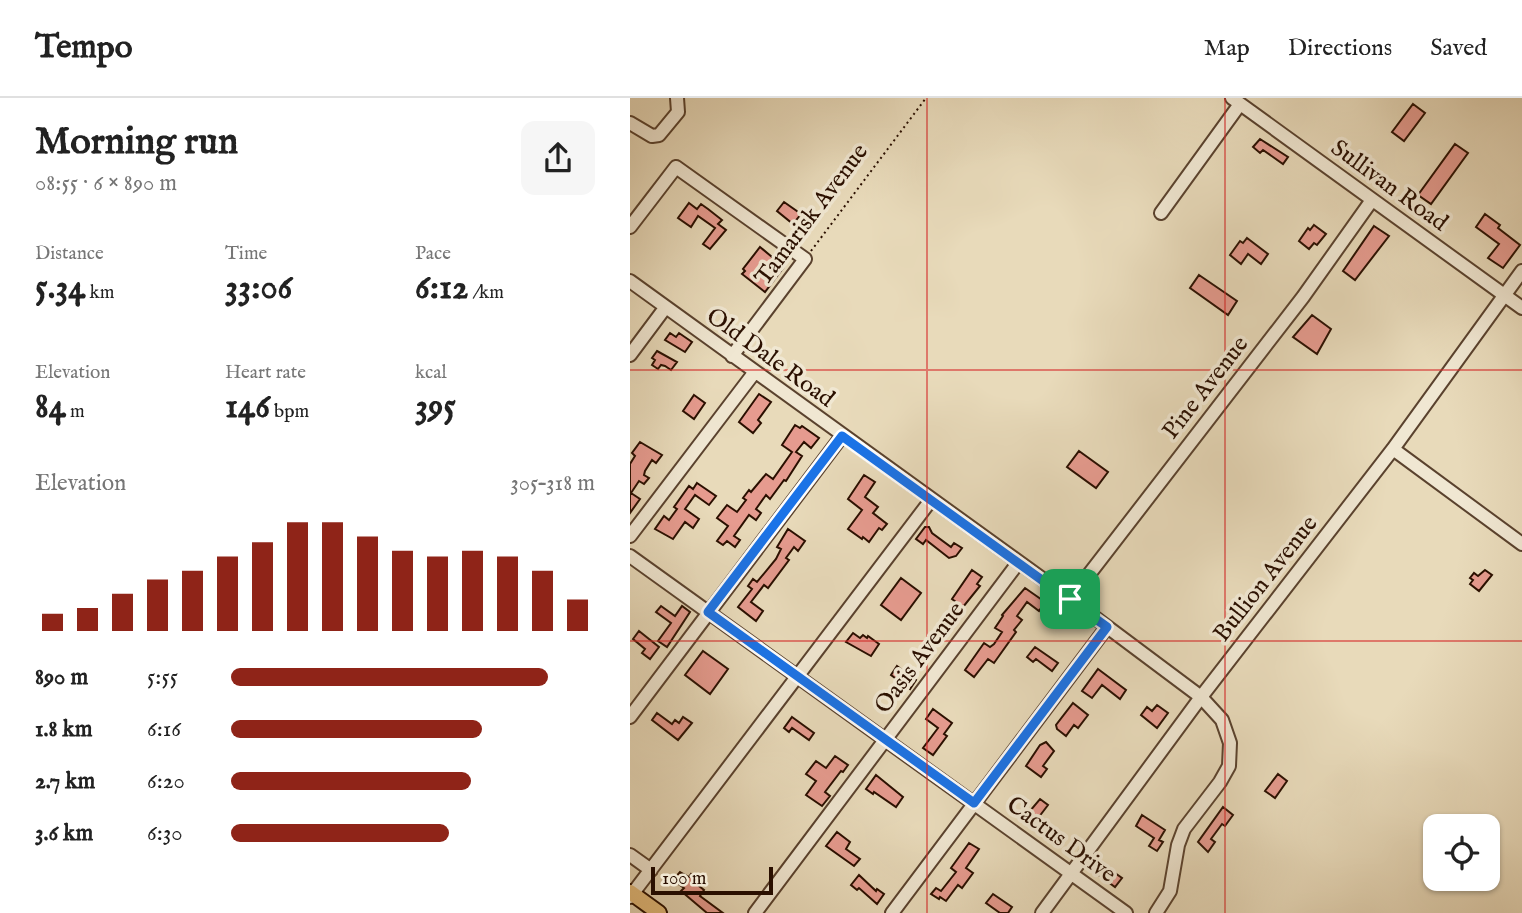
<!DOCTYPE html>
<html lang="en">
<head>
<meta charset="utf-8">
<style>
	body { margin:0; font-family:"IM FELL English",serif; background:#f6f6f6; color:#222; height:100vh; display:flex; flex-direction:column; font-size:26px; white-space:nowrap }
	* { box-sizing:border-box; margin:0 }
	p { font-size:23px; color:#767676 }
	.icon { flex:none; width:38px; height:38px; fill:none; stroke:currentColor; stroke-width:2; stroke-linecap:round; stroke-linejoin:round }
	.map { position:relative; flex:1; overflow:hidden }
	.panel { display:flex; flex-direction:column; background:#fff; width:630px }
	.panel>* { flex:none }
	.buttons { position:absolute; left:793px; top:716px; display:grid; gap:14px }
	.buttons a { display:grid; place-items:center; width:77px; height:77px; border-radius:14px; background:#fff; box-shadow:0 2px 5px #0004; font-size:35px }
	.scale { position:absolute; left:21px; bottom:18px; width:122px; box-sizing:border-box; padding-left:7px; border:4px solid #2a0f00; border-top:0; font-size:19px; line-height:24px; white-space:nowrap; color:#2a0f00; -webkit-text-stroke:5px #f0e7d2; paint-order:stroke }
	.pin { position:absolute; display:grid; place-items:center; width:60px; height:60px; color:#fff; margin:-30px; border-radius:14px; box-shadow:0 4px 10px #0006 }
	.round { display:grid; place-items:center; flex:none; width:74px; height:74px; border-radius:14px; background:#f6f6f6 }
	.headline { display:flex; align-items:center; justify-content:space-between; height:119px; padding:0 35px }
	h1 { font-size:38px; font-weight:700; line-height:52px }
	.metrics { display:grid; grid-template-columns:repeat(3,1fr); gap:10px; height:119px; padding:7px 35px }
	.metrics div { display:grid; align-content:center }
	.metrics b { font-size:35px; font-weight:700 }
	.metrics small { font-size:19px; font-weight:400 }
	.metrics p { font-size:19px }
	.chart { height:196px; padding:14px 35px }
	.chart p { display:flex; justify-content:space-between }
	.chart svg { width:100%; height:126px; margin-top:7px; stroke:#8f2418; stroke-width:6 }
	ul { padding:0 35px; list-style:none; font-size:23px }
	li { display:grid; grid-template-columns:112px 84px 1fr; align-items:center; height:52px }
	li i { height:18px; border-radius:9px; background:#8f2418 }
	header { display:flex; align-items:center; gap:42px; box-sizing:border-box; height:98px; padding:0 35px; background:#fff; border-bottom:2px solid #e0e0e0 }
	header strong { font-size:33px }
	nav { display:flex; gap:38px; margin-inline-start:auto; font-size:24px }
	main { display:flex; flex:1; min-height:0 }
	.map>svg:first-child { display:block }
	.building { fill:#e69b8f; stroke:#2a0f00; stroke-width:2 }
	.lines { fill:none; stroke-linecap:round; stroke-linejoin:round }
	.minor-casing { stroke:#5a422e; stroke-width:16 }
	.major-casing { stroke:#2a0f00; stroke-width:18 }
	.path { stroke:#2a0f00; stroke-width:2; stroke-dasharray:2 3.5; stroke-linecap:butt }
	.minor { stroke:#f0e7d2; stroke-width:12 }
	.major { stroke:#e4bd7d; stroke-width:14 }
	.route-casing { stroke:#fff; stroke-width:14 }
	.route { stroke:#1a73e8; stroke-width:9 }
	.grid { fill:none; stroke:#d62828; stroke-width:2; stroke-opacity:0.55 }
	.labels { text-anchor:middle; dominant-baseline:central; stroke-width:7; stroke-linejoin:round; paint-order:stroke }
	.street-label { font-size:24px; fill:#2a0f00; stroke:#f0e7d2 }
</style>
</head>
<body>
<header>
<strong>Tempo</strong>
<nav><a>Map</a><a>Directions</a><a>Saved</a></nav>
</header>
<main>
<section class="panel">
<div class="headline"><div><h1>Morning run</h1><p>08:55 · 6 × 890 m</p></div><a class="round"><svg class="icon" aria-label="share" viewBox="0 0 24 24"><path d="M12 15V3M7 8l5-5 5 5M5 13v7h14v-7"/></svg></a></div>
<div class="metrics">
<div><p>Distance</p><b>5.34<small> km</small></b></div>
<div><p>Time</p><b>33:06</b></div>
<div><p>Pace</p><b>6:12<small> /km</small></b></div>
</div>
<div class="metrics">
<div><p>Elevation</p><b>84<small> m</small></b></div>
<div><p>Heart rate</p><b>146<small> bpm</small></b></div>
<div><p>kcal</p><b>395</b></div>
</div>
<div class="chart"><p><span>Elevation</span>305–318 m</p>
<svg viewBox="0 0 160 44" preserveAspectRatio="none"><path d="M5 44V38M15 44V36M25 44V31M35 44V26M45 44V23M55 44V18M65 44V13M75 44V6M85 44V6M95 44V11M105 44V16M115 44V18M125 44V16M135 44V18M145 44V23M155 44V33"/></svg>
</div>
<ul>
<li><b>890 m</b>5:55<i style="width:87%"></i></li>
<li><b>1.8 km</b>6:16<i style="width:69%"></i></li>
<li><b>2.7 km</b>6:20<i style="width:66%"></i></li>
<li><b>3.6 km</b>6:30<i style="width:60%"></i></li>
</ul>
</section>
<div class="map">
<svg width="892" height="815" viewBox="0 0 892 815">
	<rect width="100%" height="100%" fill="#e8daba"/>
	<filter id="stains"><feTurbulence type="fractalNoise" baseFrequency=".00286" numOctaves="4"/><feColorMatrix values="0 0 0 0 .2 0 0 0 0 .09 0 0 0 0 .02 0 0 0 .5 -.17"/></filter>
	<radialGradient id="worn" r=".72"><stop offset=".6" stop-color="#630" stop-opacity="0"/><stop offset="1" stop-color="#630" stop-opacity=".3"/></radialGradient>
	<path class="building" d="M 783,6 L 795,15 L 774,43 L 762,34 Z
		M 630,41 L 658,59 L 653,66 L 633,52 L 630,55 L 623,49 Z
		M 825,46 L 838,55 L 801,106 L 788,97 Z
		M 154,104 L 171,116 L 163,126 L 147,113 Z
		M 59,105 L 67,111 L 71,106 L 78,111 L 92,122 L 88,126 L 96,132 L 80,151 L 73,146 L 85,130 L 68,118 L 61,129 L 48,120 Z
		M 855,116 L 870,127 L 868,130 L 890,147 L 873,170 L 858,160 L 869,146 L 846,129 Z
		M 684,127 L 696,136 L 687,147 L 684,145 L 679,151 L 669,143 L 678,130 L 680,132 Z
		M 744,128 L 759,138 L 725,182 L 713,173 Z
		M 617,140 L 638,156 L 631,166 L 618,156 L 611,166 L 600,157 L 610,143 L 613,145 Z
		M 130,149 L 154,169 L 135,194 L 112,176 L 115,173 L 113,171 Z
		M 569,177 L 607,203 L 598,217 L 560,190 Z
		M 682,217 L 701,231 L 687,256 L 663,239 Z
		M 40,235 L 46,239 L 49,235 L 62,244 L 55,254 L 35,242 Z
		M 27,253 L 47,264 L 41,272 L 35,268 L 31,267 L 28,271 L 22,267 L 25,262 L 22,260 Z
		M 129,296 L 141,304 L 128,322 L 131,325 L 123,335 L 109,324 Z
		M 64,297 L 75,305 L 64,321 L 53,313 Z
		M 165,327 L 170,330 L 172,328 L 189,340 L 181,350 L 174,344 L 166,354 L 172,358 L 156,383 L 154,382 L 140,401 L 136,397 L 126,411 L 131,415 L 126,422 L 119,417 L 104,438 L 110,442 L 105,449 L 97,443 L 93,447 L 87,443 L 98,428 L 87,420 L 97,407 L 107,414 L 116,402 L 113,400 L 119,392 L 121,394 L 136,376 L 143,381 L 162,354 L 152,347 Z
		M 10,344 L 32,357 L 26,365 L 22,362 L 15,373 L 14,377 L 19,380 L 14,386 L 9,383 L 1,395 L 10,401 L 0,415 L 0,366 L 5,358 L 2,355 Z
		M 449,353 L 478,374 L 466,390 L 437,369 Z
		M 234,377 L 245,384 L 235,399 L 248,409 L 243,415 L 257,426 L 252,432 L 249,430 L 239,444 L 233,439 L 232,441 L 218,431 L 232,412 L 218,401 Z
		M 67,385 L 86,398 L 79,407 L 65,397 L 55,411 L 69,421 L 63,430 L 55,424 L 43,441 L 25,431 L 34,418 L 39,422 L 47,411 L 44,409 L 59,388 L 63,391 Z
		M 295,429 L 299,429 L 302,435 L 321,449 L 324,445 L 332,450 L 326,458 L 319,460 L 296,442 L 293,446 L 286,441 Z
		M 158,431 L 175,443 L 168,453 L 164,449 L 156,460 L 159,462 L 138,490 L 134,487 L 121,504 L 133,513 L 126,523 L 108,509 L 122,491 L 118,488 L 123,481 L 127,484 L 146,461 L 151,451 L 147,449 Z
		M 342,472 L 352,479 L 347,486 L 350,488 L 329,514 L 323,509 L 326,504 L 322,501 Z
		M 855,472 L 862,477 L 849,493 L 840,486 L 843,482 L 840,480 L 844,475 L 848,478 Z
		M 271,480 L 291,495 L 271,522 L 251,507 Z
		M 395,490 L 415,504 L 409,513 L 397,504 L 387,518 L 392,522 L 384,532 L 386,534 L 364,565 L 358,561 L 344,579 L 335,572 L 354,545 L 360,549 L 364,546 L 372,534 L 365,530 L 373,518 L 372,517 Z
		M 31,508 L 45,518 L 52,508 L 60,514 L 37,549 L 28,543 L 41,525 L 26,514 Z
		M 9,533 L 29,549 L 20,561 L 12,555 L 15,551 L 3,541 Z
		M 223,535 L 230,540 L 233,537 L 237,540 L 238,538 L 249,546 L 241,558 L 216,544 Z
		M 405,549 L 428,565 L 422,573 L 406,561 L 403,564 L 397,559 Z
		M 73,553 L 98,571 L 80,596 L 55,577 Z
		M 267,568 L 286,582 L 280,591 L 261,577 Z
		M 468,571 L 496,592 L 490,601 L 472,587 L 462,600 L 452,593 Z
		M 443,605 L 458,617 L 448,630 L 444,627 L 436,638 L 427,631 L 426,627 Z
		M 527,607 L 538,615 L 527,630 L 511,617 L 517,609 L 522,613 Z
		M 303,611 L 322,625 L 314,636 L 317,638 L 303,657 L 293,650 L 308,630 L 296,621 Z
		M 27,615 L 42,626 L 45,622 L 49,625 L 53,619 L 62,625 L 48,642 L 22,622 Z
		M 162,619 L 184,635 L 179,642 L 162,630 L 159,634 L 154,630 Z
		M 416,644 L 424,653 L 413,668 L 417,671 L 411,679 L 396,668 L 410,647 Z
		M 205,658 L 218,667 L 213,674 L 211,673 L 195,694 L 200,698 L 192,708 L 176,697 L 186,683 L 176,676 L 186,663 L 196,670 Z
		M 648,676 L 657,683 L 645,700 L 635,693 Z
		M 246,677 L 273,699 L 266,709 L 244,694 L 243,696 L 236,691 Z
		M 410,701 L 418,707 L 402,728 L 394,720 Z
		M 593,709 L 603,717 L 595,728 L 592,726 L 581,741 L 585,744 L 578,754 L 568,744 Z
		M 512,717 L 535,732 L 529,742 L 533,744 L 527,753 L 519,748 L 524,740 L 506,728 Z
		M 207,734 L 220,744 L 216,751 L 230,761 L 224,768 L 196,748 Z
		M 339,745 L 349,751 L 336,770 L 343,775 L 332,790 L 328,787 L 316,803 L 310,799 L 309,801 L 301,796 L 306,790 L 311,793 L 326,774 L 321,770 Z
		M 472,766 L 492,780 L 485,789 L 466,775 Z
		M 50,774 L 59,779 L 61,776 L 66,781 L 64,784 L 74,792 L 70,798 L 93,815 L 77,815 L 51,793 L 54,790 L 43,782 Z
		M 229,777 L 246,793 L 247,791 L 254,796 L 247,806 L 229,790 L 227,792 L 221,787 Z
		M 363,796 L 382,809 L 378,815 L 370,815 L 356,805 Z"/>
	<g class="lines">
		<g class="minor-casing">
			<path id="minor" d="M 602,0 L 892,210
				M 0,25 L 22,38 L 29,37 L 48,14 L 47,0
				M 531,115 L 610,6
				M 0,129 L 46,69 L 175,161 L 102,258
				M 0,183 L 440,501 L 571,599 L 592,622 L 600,645 L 599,668 L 590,684 L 554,731 L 548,747 L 540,793 L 526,815
				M 0,257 L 35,210
				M 763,351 L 892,446
				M 0,438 L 124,275
				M 0,458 L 496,815
				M 440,501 L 673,199 L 742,102
				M 0,619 L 212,338
				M 0,757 L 21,772
				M 0,799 L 301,402
				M 125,815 L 388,465
				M 262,815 L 477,529
				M 412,815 L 571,599 L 763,351 L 892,173"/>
		</g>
		<g class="major-casing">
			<path id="major" d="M 0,794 L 29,815"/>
		</g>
		<path class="path" d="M 181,153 L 296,0"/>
		<use href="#minor" class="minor"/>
		<use href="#major" class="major"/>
	</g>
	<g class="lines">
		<g class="route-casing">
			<path id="route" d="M 212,338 L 477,529 L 344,705 L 78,514 Z"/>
		</g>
		<use href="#route" class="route"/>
	</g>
	<path class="grid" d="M 297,0 L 297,815M 595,0 L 595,815M 0,272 L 892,272M 0,543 L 892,543"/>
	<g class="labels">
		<g class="street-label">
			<text transform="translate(759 88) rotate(36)">Sullivan Road</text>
			<text transform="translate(182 117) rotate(-53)">Tamarisk Avenue</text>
			<text transform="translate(140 260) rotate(36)">Old Dale Road</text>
			<text transform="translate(576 290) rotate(-52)">Pine Avenue</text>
			<text transform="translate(636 481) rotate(-52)">Bullion Avenue</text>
			<text transform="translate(290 560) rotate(-53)">Oasis Avenue</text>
			<text transform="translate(431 742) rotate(36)">Cactus Drive</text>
		</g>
	</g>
	<rect width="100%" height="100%" filter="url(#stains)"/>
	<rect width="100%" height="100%" fill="url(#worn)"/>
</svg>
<div class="buttons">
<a><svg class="icon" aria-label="locate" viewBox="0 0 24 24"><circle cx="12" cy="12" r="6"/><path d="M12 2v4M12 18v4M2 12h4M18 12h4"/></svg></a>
</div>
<div class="scale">100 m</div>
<div class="pin" style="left:440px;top:501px;background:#1e9e55"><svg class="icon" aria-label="arrive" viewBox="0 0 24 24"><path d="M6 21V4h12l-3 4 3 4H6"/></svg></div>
</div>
</main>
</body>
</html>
